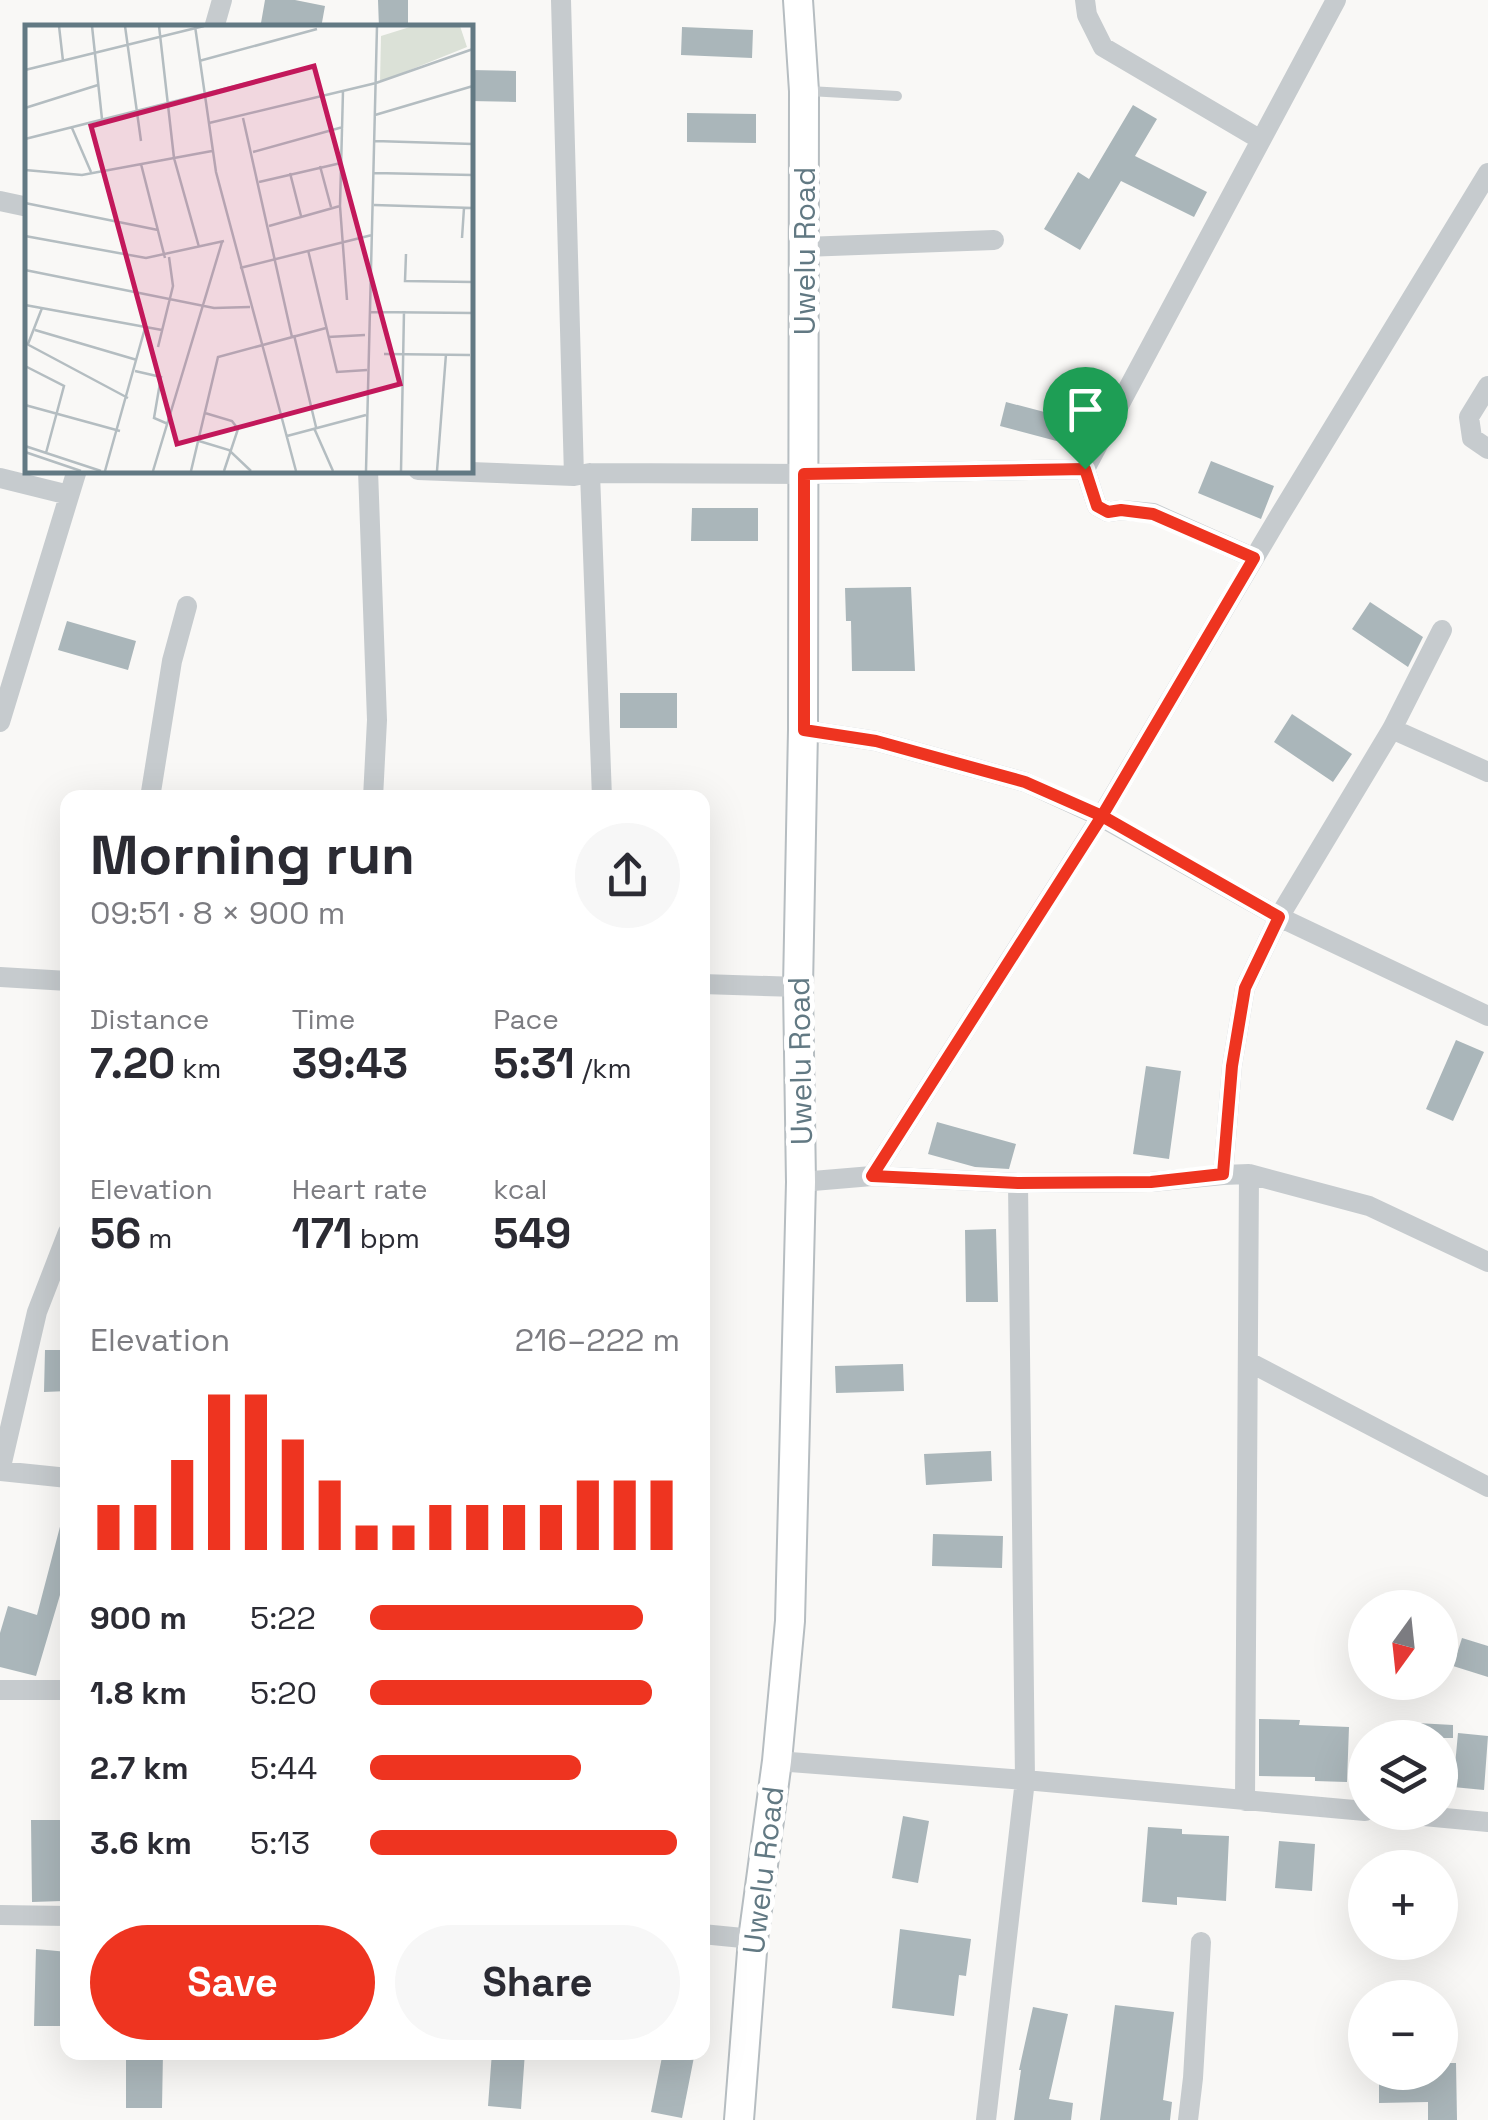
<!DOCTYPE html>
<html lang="en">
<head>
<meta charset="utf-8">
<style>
	body { margin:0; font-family:"Space Grotesk",sans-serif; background:#f7f7f7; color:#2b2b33; height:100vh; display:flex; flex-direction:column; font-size:38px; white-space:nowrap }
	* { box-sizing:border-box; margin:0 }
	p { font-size:32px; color:#7c7c81 }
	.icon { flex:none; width:55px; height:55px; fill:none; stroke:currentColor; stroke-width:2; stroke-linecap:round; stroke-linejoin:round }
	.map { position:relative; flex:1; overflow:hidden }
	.panel { position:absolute; left:60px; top:790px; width:650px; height:1270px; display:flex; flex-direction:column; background:#fff; border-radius:20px; box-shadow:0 10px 40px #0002 }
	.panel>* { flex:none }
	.needle { width:65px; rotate:195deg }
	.controls { position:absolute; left:1348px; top:1590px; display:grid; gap:20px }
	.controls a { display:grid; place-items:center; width:110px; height:110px; border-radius:50%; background:#fff; box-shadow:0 10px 40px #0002; font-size:50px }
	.pin { position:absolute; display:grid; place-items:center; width:85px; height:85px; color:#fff; margin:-102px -42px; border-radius:50% 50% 50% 0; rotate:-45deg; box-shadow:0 0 10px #0007 }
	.pin .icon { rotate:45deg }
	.round { display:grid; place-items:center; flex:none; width:105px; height:105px; border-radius:52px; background:#f7f7f7 }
	.summary { display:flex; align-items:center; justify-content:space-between; height:170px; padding:0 30px }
	h1 { font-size:55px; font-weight:700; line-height:75px }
	.figures { display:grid; grid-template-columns:repeat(3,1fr); gap:15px; height:170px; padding:10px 30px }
	.figures div { display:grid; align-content:center }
	.figures b { font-size:42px; font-weight:700 }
	.figures small { font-size:28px; font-weight:400 }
	.figures p { font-size:28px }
	.chart { height:280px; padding:20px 30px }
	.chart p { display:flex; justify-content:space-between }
	.chart svg { width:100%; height:180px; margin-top:10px; stroke:#ee3420; stroke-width:6 }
	.button { display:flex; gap:20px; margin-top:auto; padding:20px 30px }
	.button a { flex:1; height:115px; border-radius:60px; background:#ee3420; color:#fff; font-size:40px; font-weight:700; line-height:115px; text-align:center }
	.button a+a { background:#f7f7f7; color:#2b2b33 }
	ul { padding:0 30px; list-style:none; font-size:32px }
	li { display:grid; grid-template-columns:160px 120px 1fr; align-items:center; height:75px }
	li i { height:25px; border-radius:12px; background:#ee3420 }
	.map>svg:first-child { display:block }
	.building { fill:#aab6ba }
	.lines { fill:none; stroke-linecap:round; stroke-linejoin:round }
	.secondary-casing { stroke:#b6bdc1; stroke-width:32 }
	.lane { stroke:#c6cbce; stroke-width:10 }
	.street { stroke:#c6cbce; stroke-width:20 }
	.secondary { stroke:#fff; stroke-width:28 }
	.route-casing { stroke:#fff; stroke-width:20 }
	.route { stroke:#ee3420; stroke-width:12 }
	.labels { text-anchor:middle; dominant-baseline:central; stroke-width:10; stroke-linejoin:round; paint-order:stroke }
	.street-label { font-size:30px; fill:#627983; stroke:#fff }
	.inset-road { fill:none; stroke:#b4bdc1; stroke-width:2.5 }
	.view { fill:#c2185b; fill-opacity:0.15; stroke:#c2185b; stroke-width:5 }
	.inset-edge { fill:none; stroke:#627983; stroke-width:5 }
</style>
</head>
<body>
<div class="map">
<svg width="1488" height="2120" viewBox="0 0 1488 2120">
	<rect width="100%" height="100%" fill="#f9f8f6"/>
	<path class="building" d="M 265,0 L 295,0 L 325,6 L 321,28 L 282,28 L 261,23 Z
		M 378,0 L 408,0 L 408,28 L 379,28 Z
		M 682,27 L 753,30 L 752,58 L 681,55 Z
		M 470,70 L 516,71 L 516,102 L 470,101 Z
		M 1133,105 L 1157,119 L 1135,156 L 1207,192 L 1194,217 L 1121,181 L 1080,250 L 1044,229 L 1078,172 L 1089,179 Z
		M 687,113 L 756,114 L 756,143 L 687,142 Z
		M 1006,402 L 1071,419 L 1064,443 L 1000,426 Z
		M 1211,461 L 1274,486 L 1261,519 L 1198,493 Z
		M 692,508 L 758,508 L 758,541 L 691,541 Z
		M 911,587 L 915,671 L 852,671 L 851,621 L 846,621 L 845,588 Z
		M 1370,602 L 1423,637 L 1408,667 L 1352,629 Z
		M 67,621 L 136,641 L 128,670 L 58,650 Z
		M 620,693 L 677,693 L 677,728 L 620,728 Z
		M 1292,714 L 1352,754 L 1333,782 L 1274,742 Z
		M 1456,1040 L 1484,1052 L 1453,1121 L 1426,1109 Z
		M 1146,1066 L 1181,1071 L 1169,1159 L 1133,1154 Z
		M 937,1122 L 1016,1144 L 1009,1169 L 975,1167 L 928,1154 Z
		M 996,1229 L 998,1302 L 966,1302 L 965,1230 Z
		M 45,1350 L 68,1350 L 68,1391 L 44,1392 Z
		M 903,1364 L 904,1391 L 836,1393 L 835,1366 Z
		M 991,1451 L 992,1481 L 926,1485 L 924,1454 Z
		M 62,1519 L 68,1519 L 68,1597 L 60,1595 L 36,1676 L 0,1667 L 0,1633 L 8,1606 L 37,1615 Z
		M 933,1534 L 1003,1536 L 1002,1568 L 932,1566 Z
		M 1462,1638 L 1488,1646 L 1488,1677 L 1453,1666 Z
		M 1259,1719 L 1300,1720 L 1299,1725 L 1349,1727 L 1347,1782 L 1315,1781 L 1315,1777 L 1259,1776 Z
		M 1398,1722 L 1453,1725 L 1453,1738 L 1398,1738 Z
		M 1458,1733 L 1488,1736 L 1484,1790 L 1453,1787 Z
		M 903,1816 L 929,1821 L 918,1883 L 892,1878 Z
		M 31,1820 L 62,1820 L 62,1901 L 32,1902 Z
		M 1148,1827 L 1182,1829 L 1182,1834 L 1229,1836 L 1226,1901 L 1177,1897 L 1177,1905 L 1142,1902 Z
		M 1279,1841 L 1315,1844 L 1312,1891 L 1275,1888 Z
		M 900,1929 L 971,1939 L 966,1976 L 959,1975 L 954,2016 L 892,2008 Z
		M 36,1949 L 68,1952 L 68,2026 L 34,2026 Z
		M 1115,2005 L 1174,2012 L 1163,2100 L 1172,2102 L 1170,2120 L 1100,2120 Z
		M 1033,2007 L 1068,2014 L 1049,2099 L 1073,2103 L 1071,2120 L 1014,2120 L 1021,2070 L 1019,2070 Z
		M 126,2052 L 163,2052 L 162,2108 L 126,2108 Z
		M 492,2052 L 525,2052 L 521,2109 L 488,2106 Z
		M 663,2052 L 695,2052 L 682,2118 L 651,2112 Z
		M 1440,2063 L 1456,2063 L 1457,2120 L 1428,2120 L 1428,2102 L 1379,2103 L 1379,2072 L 1440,2072 Z"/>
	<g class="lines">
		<g class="secondary-casing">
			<path id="secondary" d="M 739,2120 L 753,1939 L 777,1761 L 790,1621 L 801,1182 L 798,987 L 803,730 L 804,91 L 798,0"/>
		</g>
		<path class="lane" d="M 809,91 L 897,96"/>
		<path class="street" d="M 561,0 L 574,476
			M 1085,0 L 1087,15 L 1103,47 L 1261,140
			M 214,28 L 222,0
			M 0,201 L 28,207
			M 804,247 L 994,240
			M 1488,386 L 1469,417 L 1472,438 L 1488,449
			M 1085,469 L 1097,506 L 1108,512 L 1121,510 L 1153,513 L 1254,558
			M 368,470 L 377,720 L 373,798
			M 418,470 L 574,476 L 590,473 L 804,474 L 1085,469 L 1336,0
			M 590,473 L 602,798
			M 0,478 L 69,495
			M 0,722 L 77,470
			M 1392,729 L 1488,772
			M 803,730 L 876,741 L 1025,782 L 1101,817 L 1279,917 L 1488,1016
			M 150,798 L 172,661 L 187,606
			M 0,977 L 68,981
			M 702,984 L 798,987
			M 1223,1175 L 1232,1066 L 1245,988 L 1279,917 L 1392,729 L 1442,630
			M 872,1176 L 1101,817 L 1278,518 L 1488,173
			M 801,1182 L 872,1176 L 1018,1183 L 1151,1182 L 1223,1175 L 1249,1174 L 1369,1206 L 1488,1262
			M 1249,1362 L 1488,1487
			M 0,1471 L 37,1312 L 68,1232
			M 0,1471 L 68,1478
			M 0,1690 L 68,1690
			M 777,1761 L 1025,1780 L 1365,1811
			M 1245,1801 L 1249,1174
			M 1381,1812 L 1488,1822
			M 0,1915 L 68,1916
			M 702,1934 L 753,1939
			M 986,2120 L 1025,1780 L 1018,1183
			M 1188,2120 L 1193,2078 L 1201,1942"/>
		<use href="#secondary" class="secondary"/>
	</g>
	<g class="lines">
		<g class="route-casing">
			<path id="route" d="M 1085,469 L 804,474 L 804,730 L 876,741 L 1025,782 L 1102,816 L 872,1176 L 1018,1183 L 1151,1182 L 1223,1174 L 1232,1066 L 1245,988 L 1279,917 L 1102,816 L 1254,558 L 1153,514 L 1121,510 L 1108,512 L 1097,506 L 1085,469"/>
		</g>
		<use href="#route" class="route"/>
	</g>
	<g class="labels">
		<g class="street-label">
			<text transform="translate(804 251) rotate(-90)">Uwelu Road</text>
			<text transform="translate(800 1061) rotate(-91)">Uwelu Road</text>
			<text transform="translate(763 1870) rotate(-83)">Uwelu Road</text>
		</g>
	</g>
	<g transform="translate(25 25)">
		<rect width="448" height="448" fill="#f9f8f6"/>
		<path d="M 388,1 L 435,1 L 442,22 L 355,57 L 356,11 Z" fill="#dbe1d7"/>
		<path class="inset-road" d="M 34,1 L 38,36M 67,1 L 77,94M 100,1 L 116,116M 134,1 L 149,133 L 174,222M 170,1 L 191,147 L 271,446M 174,36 L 292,4M 0,45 L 179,1M 318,66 L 315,181 L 322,275M 0,83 L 73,60M 350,90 L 448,61M 218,93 L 267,312M 184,98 L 351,58 L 448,24M 47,103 L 66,147M 0,114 L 286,42M 350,116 L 448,119M 228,127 L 318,102M 116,139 L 140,233M 295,141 L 306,182M 0,145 L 57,150 L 187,126M 265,148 L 276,191M 349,148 L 448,150M 234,157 L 316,138M 0,178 L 133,205M 349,180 L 448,183M 244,201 L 315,181M 0,211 L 121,233 L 199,216M 437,213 L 439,183M 283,225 L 312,347 L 342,345M 381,229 L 380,256 L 448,257M 215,243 L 347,210M 0,245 L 189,283 L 225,282M 0,280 L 137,305M 344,287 L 448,288M 10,305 L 112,335M 269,310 L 291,402M 303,312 L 340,310M 0,318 L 103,373M 3,319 L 17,283M 133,322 L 148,261 L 144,232M 359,329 L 445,330M 0,341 L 39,361 L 21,428M 110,346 L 136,352 L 129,393 L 143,399M 0,380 L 95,406M 180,388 L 207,396 L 213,404 L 199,446M 289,403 L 308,446M 262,411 L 341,390M 174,416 L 204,425 L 226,446M 0,421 L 76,446M 0,427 L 56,446M 80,446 L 120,303M 128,446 L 197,217M 166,446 L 193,332 L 301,303M 341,446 L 352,1M 376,446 L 379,286M 412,446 L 421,329"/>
		<path class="view" d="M 289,41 L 375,359 L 152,419 L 66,101 Z"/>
		<rect width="448" height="448" class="inset-edge"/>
	</g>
</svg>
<div class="controls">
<a><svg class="needle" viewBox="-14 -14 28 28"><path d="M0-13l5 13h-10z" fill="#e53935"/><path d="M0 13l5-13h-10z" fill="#7c7c81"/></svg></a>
<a><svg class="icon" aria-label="layers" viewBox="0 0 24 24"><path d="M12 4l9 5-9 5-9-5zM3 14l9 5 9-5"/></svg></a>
<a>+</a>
<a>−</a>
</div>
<div class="pin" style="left:1085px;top:469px;background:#1e9e55"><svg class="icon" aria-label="arrive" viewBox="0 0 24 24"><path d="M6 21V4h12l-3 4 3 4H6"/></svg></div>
<section class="panel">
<div class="summary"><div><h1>Morning run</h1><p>09:51 · 8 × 900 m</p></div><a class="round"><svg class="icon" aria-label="share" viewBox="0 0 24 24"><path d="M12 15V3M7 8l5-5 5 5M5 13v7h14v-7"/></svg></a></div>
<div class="figures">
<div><p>Distance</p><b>7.20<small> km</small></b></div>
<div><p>Time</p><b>39:43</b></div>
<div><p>Pace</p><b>5:31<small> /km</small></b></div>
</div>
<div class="figures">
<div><p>Elevation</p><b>56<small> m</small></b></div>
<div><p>Heart rate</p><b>171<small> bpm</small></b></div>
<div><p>kcal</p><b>549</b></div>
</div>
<div class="chart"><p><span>Elevation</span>216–222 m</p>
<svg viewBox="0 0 160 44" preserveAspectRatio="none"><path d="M5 44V33M15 44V33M25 44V22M35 44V6M45 44V6M55 44V17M65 44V27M75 44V38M85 44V38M95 44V33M105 44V33M115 44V33M125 44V33M135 44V27M145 44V27M155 44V27"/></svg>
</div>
<ul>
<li><b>900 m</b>5:22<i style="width:88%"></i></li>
<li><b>1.8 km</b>5:20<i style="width:91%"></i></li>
<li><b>2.7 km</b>5:44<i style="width:68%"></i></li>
<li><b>3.6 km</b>5:13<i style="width:99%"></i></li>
</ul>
<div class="button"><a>Save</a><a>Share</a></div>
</section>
</div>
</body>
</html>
